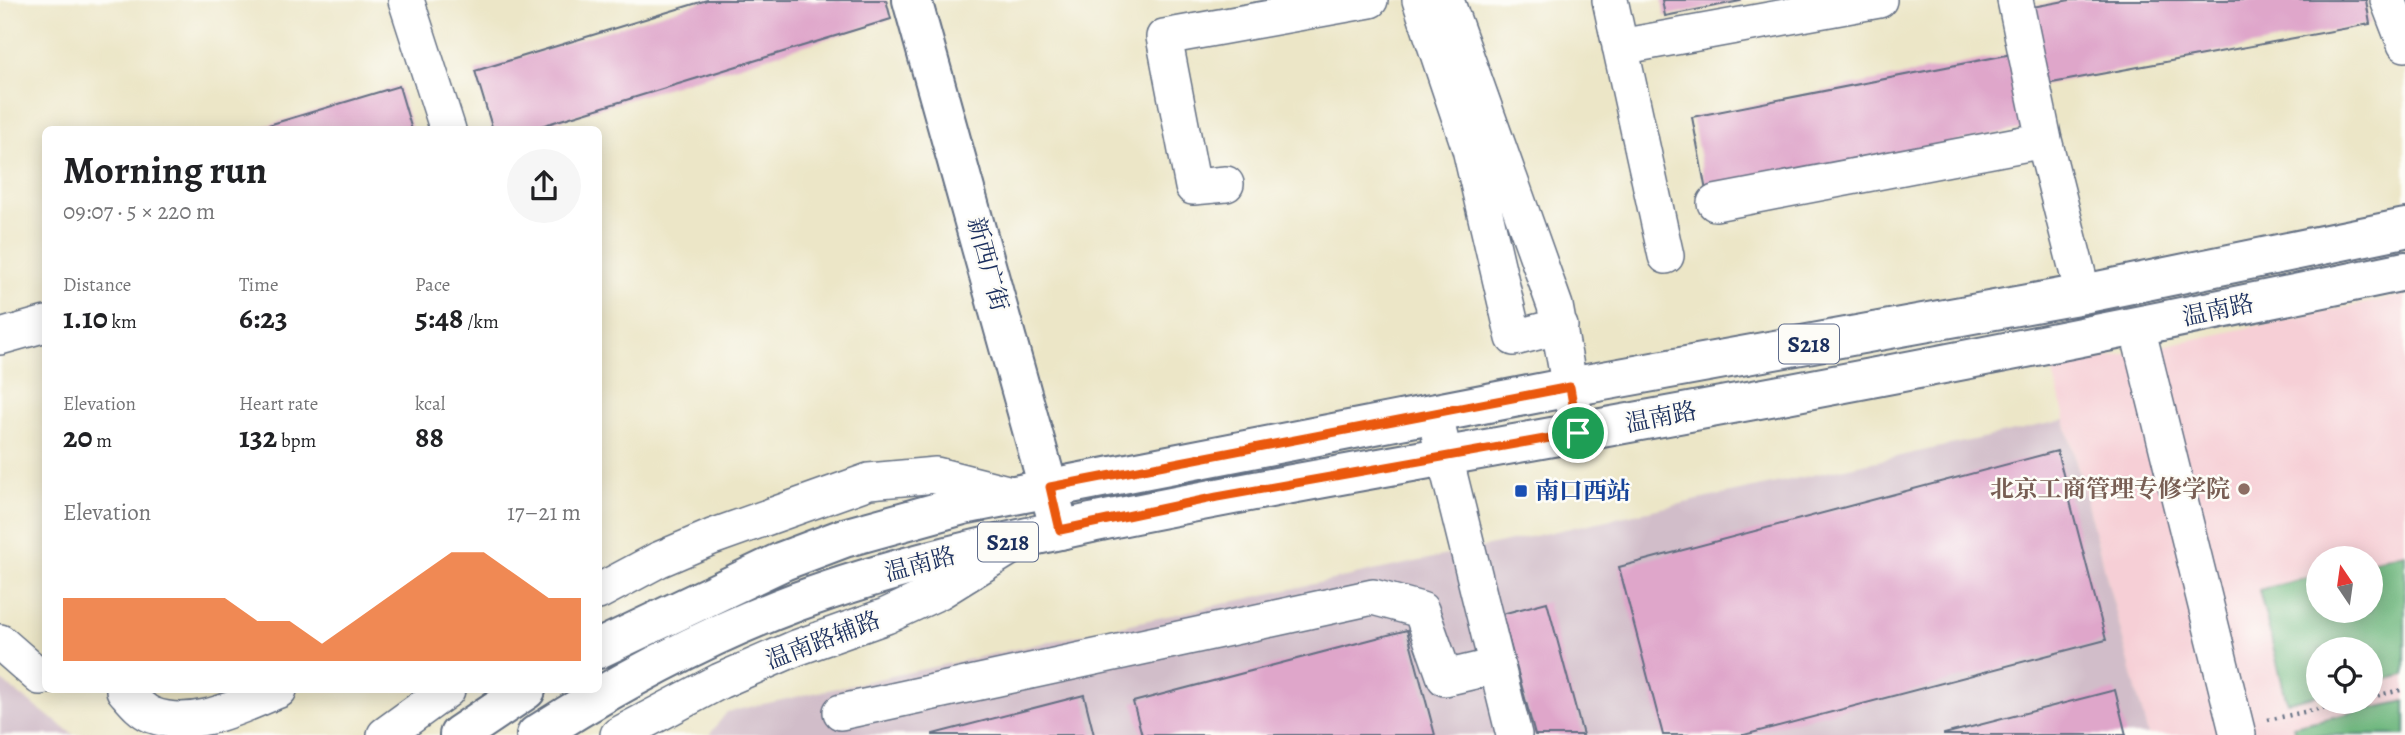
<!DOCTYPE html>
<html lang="en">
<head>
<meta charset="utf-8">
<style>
	body { margin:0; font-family:Alegreya,"Noto Serif SC",serif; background:#f6f6f6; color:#202124; height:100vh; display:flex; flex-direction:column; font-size:26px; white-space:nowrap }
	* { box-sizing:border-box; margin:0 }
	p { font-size:23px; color:#757577 }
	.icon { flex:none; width:38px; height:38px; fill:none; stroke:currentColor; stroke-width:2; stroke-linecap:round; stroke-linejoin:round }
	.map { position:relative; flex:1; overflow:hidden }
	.details { position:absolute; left:42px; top:126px; width:560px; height:567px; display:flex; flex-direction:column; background:#fff; border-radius:10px; box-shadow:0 4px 18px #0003 }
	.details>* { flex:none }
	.needle { width:46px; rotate:347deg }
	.fabs { position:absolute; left:2306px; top:546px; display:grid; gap:14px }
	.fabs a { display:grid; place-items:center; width:77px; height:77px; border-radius:50%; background:#fff; box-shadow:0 4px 18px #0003; font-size:35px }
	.pin { position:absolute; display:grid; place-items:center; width:60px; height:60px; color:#fff; margin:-30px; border:4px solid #fff; border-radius:50%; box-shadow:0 2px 7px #0007 }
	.round { display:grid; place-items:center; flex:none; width:74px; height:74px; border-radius:37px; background:#f6f6f6 }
	.summary { display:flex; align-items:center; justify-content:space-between; height:119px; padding:0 21px }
	h1 { font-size:38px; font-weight:700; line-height:52px }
	.stats { display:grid; grid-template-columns:repeat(3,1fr); gap:10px; height:119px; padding:7px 21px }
	.stats div { display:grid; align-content:center }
	.stats b { font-size:30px; font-weight:700 }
	.stats small { font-size:19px; font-weight:400 }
	.stats p { font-size:19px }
	.chart { height:196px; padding:14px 21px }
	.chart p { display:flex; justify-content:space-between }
	.chart svg { width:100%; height:126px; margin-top:7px; fill:#ea580c; opacity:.7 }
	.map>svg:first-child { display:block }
	.built { fill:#f6cfd6; fill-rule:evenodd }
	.industrial { fill:#d1bdc9 }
	.forest { fill:#6eb77e; stroke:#44736e; stroke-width:2 }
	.building { fill:#dfa6ca }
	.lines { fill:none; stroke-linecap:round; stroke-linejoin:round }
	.minor-casing { stroke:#646f83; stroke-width:38 }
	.tertiary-casing { stroke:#646f83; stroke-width:42 }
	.primary-casing { stroke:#646f83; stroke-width:42 }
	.path { stroke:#646f83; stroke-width:4.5; stroke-dasharray:2 5; stroke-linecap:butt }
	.minor { stroke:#fff; stroke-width:35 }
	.tertiary { stroke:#fff; stroke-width:38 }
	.primary { stroke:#fff; stroke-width:38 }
	.route-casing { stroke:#fff; stroke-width:14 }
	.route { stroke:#ea580c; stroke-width:9 }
	.education-dot { fill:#8d6e63; stroke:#fdfcf7; stroke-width:2.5 }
	.transit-dot { fill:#1a4fb4; stroke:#fdfcf7; stroke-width:2.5 }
	.labels { text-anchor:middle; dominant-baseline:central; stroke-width:5; stroke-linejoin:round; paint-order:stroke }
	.shield { fill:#fdfcf7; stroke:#5f6c8c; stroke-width:2 }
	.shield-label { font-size:23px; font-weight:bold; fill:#1b2f5e }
	.street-label { font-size:24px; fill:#1b2f5e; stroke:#fdfcf7 }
	.education-label { font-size:24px; font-weight:bold; fill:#785e54; stroke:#fdfcf7; text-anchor:end }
	.transit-label { font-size:24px; font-weight:bold; fill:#164399; stroke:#fdfcf7; text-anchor:start }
</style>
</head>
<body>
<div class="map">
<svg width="2405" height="735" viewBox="0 0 2405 735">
	<rect width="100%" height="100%" fill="#fdfcf7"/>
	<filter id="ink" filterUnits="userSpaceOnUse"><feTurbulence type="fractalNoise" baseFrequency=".0143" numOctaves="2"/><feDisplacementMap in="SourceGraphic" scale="14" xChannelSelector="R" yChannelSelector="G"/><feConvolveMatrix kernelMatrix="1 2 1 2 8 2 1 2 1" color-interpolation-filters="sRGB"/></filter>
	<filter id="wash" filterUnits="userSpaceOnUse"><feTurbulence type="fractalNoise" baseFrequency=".00686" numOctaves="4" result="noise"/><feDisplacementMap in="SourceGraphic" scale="28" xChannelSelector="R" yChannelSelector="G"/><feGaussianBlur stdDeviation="1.57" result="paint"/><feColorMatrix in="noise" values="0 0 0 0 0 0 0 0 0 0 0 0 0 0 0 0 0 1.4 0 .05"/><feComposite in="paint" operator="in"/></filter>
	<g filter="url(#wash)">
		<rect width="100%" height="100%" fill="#ece6c7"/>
		<path class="built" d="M 2405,295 L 2405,735 L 2148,735 L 2052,369 ZM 2319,558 L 2371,558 L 2371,611 L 2319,611 ZM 2319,649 L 2371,649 L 2371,702 L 2319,702 Z"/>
		<path class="industrial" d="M 2065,420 L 2148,735 L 709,735 L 727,712 Z
			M 0,680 L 74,735 L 0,735 Z"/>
		<path class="forest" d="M 2405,553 L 2405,675 L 2371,683 L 2371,649 L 2319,649 L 2319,695 L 2287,702 L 2259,590 L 2319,575 L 2319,611 L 2371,611 L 2371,561 Z
			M 2405,701 L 2405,735 L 2296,735 L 2293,726 Z"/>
		<g id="blocks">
			<path class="building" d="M 707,0 L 886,0 L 891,19 L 528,130 L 493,130 L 475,71 Z
				M 1662,0 L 1740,0 L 1741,1 L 1665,16 Z
				M 2070,0 L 2366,0 L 2370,24 L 2041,85 L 2027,8 Z
				M 2012,54 L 2027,128 L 1706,191 L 1692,117 Z
				M 399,86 L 412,130 L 255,130 L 255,129 Z
				M 2057,451 L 2106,640 L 1744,735 L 1663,735 L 1619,567 Z
				M 1547,602 L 1583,735 L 1535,735 L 1502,614 Z
				M 1407,630 L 1435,735 L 1142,735 L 1133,702 Z
				M 2115,690 L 2126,735 L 1944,735 L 1944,734 Z
				M 1084,695 L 1094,735 L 933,735 L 933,734 Z"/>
		</g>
	</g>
	<g filter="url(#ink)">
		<use href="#blocks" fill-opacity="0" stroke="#646f83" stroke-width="2"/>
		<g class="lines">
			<g class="minor-casing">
				<path id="minor" d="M 406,0 L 448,130
					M 1420,0 L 1470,149 L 1514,338 L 1560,326
					M 1446,0 L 1555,306 L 1578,433
					M 1610,0 L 1666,256
					M 2015,0 L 2044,140 L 2083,294
					M 2388,0 L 2405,44
					M 1620,47 L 1879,0
					M 1226,184 L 1193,187 L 1164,37 L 1370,0
					M 1715,203 L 2044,140
					M 2137,327 L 2238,735
					M 0,337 L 46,324
					M 1434,413 L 1514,735
					M 598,592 L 658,560 L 712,537 L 869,481 L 936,475 L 1015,495
					M 0,642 L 40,677 L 46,676
					M 124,690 C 132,699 140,710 152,715 C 195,731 241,705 279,690
					M 841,712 L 1373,597 L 1421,610 L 1445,678 L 1496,666
					M 385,735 L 447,690
					M 618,735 L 720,681 L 796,648 L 886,616 L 940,591 L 1014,545"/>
			</g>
			<g class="tertiary-casing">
				<path id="tertiary" d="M 912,0 L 1060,530"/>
			</g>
			<g class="primary-casing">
				<path id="primary" d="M 598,649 L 783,561 L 844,538 L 963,505 L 1570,387 L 2083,294 L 2405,228
					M 459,735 L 526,690
					M 536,735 C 618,683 705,636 796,602 C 893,566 995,544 1096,522 C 1255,489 1415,462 1574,433 C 1852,383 2129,329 2405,271"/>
			</g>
			<path class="path" d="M 2371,697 L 2405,689
				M 2268,720 L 2349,702"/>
			<use href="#minor" class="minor"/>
			<use href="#tertiary" class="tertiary"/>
			<use href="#primary" class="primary"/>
		</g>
	</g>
	<g class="lines" filter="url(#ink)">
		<g class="route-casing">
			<path id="route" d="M 1570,387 L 1578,433 L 1217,497 L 1060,530 L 1050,487 Z"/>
		</g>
		<use href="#route" class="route"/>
	</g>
	<circle class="education-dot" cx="2244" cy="489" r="7"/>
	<rect class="transit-dot" x="1514" y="484" width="14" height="14" rx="3.5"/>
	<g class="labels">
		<g class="shield">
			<rect x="1779" y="324.5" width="60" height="39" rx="5"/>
			<rect x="978" y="522.5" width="60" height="39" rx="5"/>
		</g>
		<g class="shield-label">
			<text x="1809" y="344">S218</text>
			<text x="1008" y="542">S218</text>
		</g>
		<g class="street-label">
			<text transform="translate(988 264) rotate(75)">新西广街</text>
			<text transform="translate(2218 310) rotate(-12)">温南路</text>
			<text transform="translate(1661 417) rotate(-11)">温南路</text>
			<text transform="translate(920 564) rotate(-15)">温南路</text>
			<text transform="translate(823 640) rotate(-21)">温南路辅路</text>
		</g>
		<g class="education-label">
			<text x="2230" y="489">北京工商管理专修学院</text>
		</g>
		<g class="transit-label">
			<text x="1535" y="491">南口西站</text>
		</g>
	</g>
</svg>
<div class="fabs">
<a><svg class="needle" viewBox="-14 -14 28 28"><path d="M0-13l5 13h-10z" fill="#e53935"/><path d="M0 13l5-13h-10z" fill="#757577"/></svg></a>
<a><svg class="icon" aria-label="locate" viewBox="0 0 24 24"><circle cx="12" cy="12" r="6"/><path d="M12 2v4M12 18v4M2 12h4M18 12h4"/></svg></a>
</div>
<div class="pin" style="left:1578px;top:433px;background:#1e9e55"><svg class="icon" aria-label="arrive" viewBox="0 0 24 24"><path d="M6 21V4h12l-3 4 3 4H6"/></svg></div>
<section class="details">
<div class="summary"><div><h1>Morning run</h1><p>09:07 · 5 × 220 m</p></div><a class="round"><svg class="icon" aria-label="share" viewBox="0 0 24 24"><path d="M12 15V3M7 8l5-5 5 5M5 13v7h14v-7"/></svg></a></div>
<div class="stats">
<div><p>Distance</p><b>1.10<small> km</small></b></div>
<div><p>Time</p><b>6:23</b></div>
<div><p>Pace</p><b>5:48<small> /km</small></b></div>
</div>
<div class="stats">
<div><p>Elevation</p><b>20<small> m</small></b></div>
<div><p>Heart rate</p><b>132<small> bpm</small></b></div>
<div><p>kcal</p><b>88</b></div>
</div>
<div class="chart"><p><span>Elevation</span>17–21 m</p>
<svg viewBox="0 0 160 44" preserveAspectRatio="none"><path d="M0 44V22L10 22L20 22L30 22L40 22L50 22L60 30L70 30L80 38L90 30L100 22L110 14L120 6L130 6L140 14L150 22L160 22V44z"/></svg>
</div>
</section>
</div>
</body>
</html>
